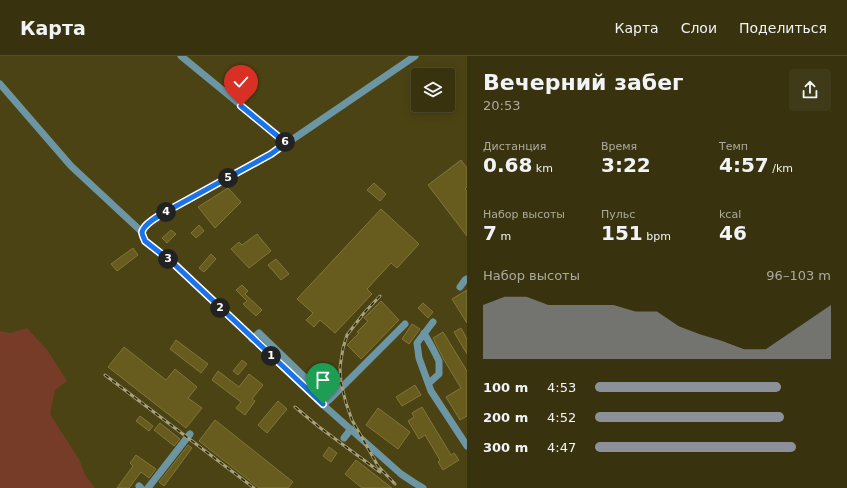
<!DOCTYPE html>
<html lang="ru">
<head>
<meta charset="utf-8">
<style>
	body { margin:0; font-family:"DejaVu Sans",sans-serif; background:#3f3a17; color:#f1f3f6; height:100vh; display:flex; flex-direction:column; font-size:15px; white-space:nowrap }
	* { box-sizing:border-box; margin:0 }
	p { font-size:13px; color:#abaa9e }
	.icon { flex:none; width:22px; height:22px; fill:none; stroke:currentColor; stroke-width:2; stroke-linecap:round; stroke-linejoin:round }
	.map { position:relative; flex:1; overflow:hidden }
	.panel { display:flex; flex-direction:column; background:#38320e; width:380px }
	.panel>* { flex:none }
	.fabs { position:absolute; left:411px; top:12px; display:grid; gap:8px }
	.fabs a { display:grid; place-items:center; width:44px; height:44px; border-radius:4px; background:#38320e; box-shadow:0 2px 10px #0003,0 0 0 1px #524d2e; font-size:20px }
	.pin { position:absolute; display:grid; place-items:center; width:34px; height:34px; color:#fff; margin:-41px -17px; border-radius:50% 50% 50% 0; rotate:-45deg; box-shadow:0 0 4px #0007 }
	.pin .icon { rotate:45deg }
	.km { position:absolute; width:20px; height:20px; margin:-10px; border-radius:50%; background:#222; color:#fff; font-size:11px; line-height:20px; text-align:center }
	.round { display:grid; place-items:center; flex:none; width:42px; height:42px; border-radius:4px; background:#3f3a17 }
	.headline { display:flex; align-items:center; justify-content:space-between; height:68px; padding:0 16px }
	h1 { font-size:22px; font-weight:600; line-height:30px }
	.stats { display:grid; grid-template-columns:repeat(3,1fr); gap:6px; height:68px; padding:4px 16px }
	.stats div { display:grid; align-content:center }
	.stats b { font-size:20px; font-weight:600 }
	.stats small { font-size:11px; font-weight:400 }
	.stats p { font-size:11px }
	.chart { height:112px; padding:8px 16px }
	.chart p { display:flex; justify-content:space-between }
	.chart svg { width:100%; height:72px; margin-top:4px; fill:#8c9099; opacity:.7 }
	ul { padding:0 16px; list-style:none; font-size:13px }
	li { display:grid; grid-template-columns:64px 48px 1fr; align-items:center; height:30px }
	li i { height:10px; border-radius:5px; background:#8c9099 }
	header { display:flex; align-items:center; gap:24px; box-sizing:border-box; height:56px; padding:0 20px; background:#38320e; border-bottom:1px solid #524d2e }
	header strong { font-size:19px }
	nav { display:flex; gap:22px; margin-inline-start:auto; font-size:14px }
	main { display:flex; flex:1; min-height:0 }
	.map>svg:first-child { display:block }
	.green { fill:#773c27 }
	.building { fill:#675c1e; stroke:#81763a }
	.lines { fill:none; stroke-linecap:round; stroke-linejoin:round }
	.minor { stroke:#6c96a3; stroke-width:7 }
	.rail-casing { stroke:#a7a17a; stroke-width:3 }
	.rail { stroke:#2e2910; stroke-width:1.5; stroke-dasharray:4.5; stroke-linecap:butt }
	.route-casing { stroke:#fff; stroke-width:8 }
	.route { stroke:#1a73e8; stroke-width:5 }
</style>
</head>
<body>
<header>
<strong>Карта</strong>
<nav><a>Карта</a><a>Слои</a><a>Поделиться</a></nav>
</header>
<main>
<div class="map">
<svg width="467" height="432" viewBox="0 0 467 432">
	<rect width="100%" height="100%" fill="#4b4313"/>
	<path class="green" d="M 27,272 L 48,295 L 67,325 L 55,334 L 50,358 L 80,405 L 85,419 L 95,432 L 0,432 L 0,275 L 10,277 Z"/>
	<path class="building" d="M 461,104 L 467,112 L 467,131 L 465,133 L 467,135 L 467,180 L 428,129 Z
		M 374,127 L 386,138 L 380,145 L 367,134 Z
		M 228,132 L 241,146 L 215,172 L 198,151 Z
		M 381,153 L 419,188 L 397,212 L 391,207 L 367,233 L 372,238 L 335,277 L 320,264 L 314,271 L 306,264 L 313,257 L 297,243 Z
		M 199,169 L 204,175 L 196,182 L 191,177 Z
		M 171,174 L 176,178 L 167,187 L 162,182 Z
		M 257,178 L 271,195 L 249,212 L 231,193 L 239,186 L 242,189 Z
		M 133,192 L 138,199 L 117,215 L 111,208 Z
		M 211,198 L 216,203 L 204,216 L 199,212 Z
		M 276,203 L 289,218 L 281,224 L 268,209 Z
		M 242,229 L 248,235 L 245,238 L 262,254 L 256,260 L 243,248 L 247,245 L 236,234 Z
		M 467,234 L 467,267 L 452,243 Z
		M 381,245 L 399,264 L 361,303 L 347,289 L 359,277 L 357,276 L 368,265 L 364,262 Z
		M 423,247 L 433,256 L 428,262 L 418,252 Z
		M 412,268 L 420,273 L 409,288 L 402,283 Z
		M 461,272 L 467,283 L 467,298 L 454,276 Z
		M 443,276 L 467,315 L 467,360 L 460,364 L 446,341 L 461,332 L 444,304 L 433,282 Z
		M 176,284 L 208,308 L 201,317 L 170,293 Z
		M 124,291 L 166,324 L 175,313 L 197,331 L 188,342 L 202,352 L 186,372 L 108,311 Z
		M 242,304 L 247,308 L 238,319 L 233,315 Z
		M 218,315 L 239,331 L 249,318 L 263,329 L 252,343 L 255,345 L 245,359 L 236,352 L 241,346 L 212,324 Z
		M 415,329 L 421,339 L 402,350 L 396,341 Z
		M 278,345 L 287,353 L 267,377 L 258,369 Z
		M 422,351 L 451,399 L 454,397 L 459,404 L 443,414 L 438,406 L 440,404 L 425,379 L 419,383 L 408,365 L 414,361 L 412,357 Z
		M 378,352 L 410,376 L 398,393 L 366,369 Z
		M 140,360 L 153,370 L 149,375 L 136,365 Z
		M 215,364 L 293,426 L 288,432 L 259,432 L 199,385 Z
		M 160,367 L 180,383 L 174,390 L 154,374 Z
		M 188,389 L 192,392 L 164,430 L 159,426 Z
		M 329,391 L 337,397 L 331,406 L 323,400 Z
		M 136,399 L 156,413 L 149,422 L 141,416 L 129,432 L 117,432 L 133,410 L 130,407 Z
		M 356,404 L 392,432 L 362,432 L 345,418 Z"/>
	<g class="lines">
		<path class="minor" d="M 181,0 L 287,87
			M 415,0 L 271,98 L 169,154 L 154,163 L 146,169 L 142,176 L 143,181 L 145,185 L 173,207 L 321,347 L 401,418 L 413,426 L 423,432
			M 0,28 L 71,110 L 142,176
			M 460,231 L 465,224 L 467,223
			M 433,266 L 417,287 L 419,302 L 431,335 L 467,390
			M 424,277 L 433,293 L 439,305 L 439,318 L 429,327
			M 252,283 L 259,277 L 320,336
			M 323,349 L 331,342 L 405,268
			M 344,382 L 351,373
			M 139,430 L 141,432
			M 148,432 L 190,378"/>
		<g class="rail-casing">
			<path id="rail" d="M 380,240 L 364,257 L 347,279 L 343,292 L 340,311 L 341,327 L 346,347 L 352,364 L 378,410 L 395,428
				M 105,319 L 254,432
				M 295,351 L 319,371 L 380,416"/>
		</g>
		<use href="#rail" class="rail"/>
	</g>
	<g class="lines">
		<g class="route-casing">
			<path id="route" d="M 241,50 L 286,87 L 271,98 L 169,154 C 162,158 144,167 142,176 C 142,179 144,182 145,185 L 173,207 L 323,348"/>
		</g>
		<use href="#route" class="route"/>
	</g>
</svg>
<div class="fabs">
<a><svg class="icon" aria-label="layers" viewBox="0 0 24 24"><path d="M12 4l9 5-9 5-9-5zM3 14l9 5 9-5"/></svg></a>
</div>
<div class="pin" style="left:323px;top:348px;background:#1e9e55"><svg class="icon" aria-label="arrive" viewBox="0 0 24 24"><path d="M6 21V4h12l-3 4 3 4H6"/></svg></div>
<div class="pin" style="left:241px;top:50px;background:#d93025"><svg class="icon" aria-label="check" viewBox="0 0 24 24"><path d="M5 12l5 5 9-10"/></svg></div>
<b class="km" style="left:271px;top:300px">1</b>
<b class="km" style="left:220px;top:252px">2</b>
<b class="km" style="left:168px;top:203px">3</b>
<b class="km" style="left:166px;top:156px">4</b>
<b class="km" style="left:228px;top:122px">5</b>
<b class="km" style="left:285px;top:86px">6</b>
</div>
<section class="panel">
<div class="headline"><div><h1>Вечерний забег</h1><p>20:53</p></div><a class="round"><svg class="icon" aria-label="share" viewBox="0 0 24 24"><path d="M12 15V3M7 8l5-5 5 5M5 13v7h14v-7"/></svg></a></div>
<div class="stats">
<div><p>Дистанция</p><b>0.68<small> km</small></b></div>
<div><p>Время</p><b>3:22</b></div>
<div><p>Темп</p><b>4:57<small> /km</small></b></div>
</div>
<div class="stats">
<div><p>Набор высоты</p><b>7<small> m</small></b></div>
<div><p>Пульс</p><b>151<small> bpm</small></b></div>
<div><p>kcal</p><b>46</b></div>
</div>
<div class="chart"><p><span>Набор высоты</span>96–103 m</p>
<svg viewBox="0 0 160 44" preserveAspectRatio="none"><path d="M0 44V11L10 6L20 6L30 11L40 11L50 11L60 11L70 15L80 15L90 24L100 29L110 33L120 38L130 38L140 29L150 20L160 11V44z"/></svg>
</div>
<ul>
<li><b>100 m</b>4:53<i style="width:79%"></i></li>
<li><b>200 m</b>4:52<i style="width:80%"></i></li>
<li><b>300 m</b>4:47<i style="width:85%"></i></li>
</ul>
</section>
</main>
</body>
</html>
